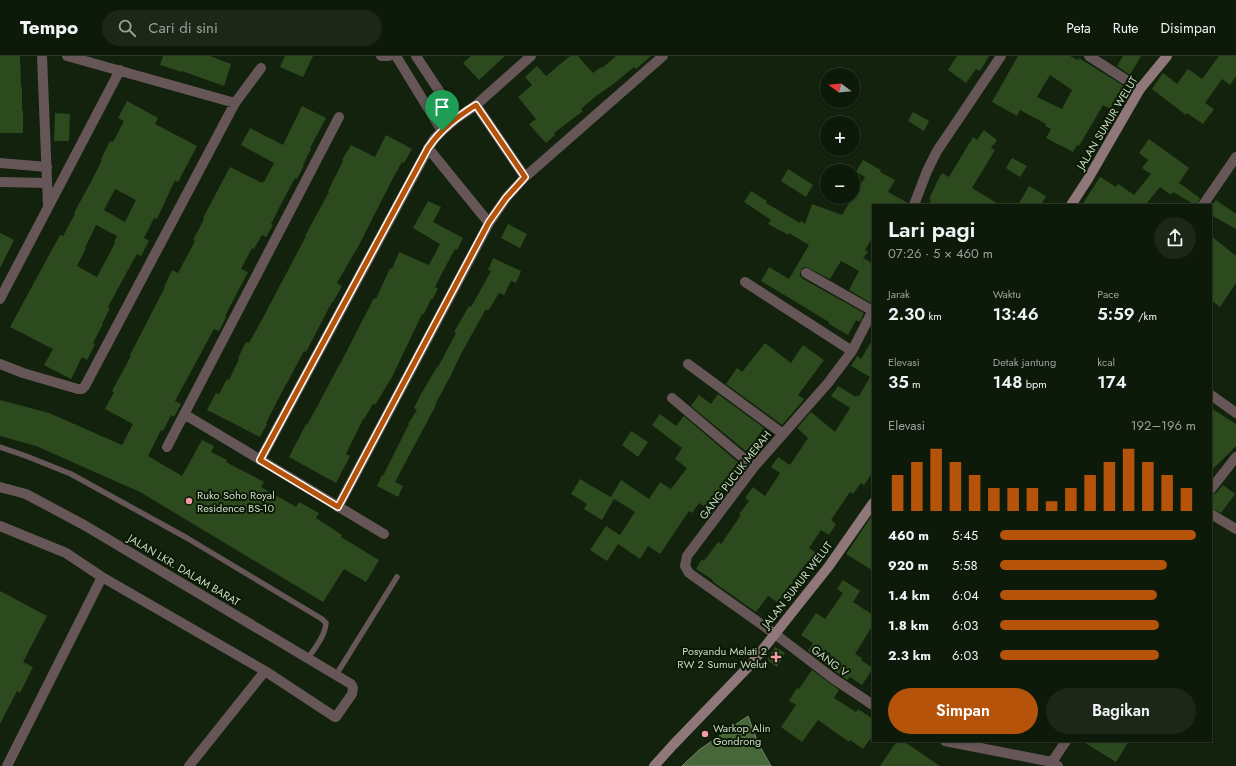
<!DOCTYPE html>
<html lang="id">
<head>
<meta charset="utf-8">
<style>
	body { margin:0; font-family:Jost,sans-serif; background:#1c2717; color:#f1f3f6; height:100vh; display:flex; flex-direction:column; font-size:15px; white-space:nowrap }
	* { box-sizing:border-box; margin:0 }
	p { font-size:13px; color:#9ba19c }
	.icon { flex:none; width:22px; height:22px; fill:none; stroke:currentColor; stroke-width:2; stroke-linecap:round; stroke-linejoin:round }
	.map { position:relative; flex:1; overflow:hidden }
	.panel { position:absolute; left:872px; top:148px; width:340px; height:538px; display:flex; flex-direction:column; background:#0e1a09; border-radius:0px; box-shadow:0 1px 3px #0004,0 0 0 1px #2e382a }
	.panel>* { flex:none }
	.needle { width:26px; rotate:286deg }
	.tools { position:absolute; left:820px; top:12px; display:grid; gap:8px }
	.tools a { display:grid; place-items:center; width:40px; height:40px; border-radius:50%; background:#0e1a09; box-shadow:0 1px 3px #0004,0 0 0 1px #2e382a; font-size:20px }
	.pin { position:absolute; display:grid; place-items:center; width:34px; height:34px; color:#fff; margin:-41px -17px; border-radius:50% 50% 50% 0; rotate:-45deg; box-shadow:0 0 4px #0007 }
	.pin .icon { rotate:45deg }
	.round { display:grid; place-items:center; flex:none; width:42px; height:42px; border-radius:21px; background:#1c2717 }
	.summary { display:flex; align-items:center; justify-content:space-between; height:68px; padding:0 16px }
	h1 { font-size:22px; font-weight:600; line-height:30px }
	.figures { display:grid; grid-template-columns:repeat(3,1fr); gap:6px; height:68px; padding:4px 16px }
	.figures div { display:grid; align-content:center }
	.figures b { font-size:17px; font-weight:600 }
	.figures small { font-size:11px; font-weight:400 }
	.figures p { font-size:11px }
	.chart { height:112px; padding:8px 16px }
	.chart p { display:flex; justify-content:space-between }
	.chart svg { width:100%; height:72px; margin-top:4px; stroke:#b45309; stroke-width:6 }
	.action { display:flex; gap:8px; margin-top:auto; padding:8px 16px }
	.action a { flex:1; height:46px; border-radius:24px; background:#b45309; color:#fff; font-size:16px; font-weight:600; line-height:46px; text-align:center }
	.action a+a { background:#1c2717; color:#f1f3f6 }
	ul { padding:0 16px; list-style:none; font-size:13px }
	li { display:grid; grid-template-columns:64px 48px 1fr; align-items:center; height:30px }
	li i { height:10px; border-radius:5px; background:#b45309 }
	header { display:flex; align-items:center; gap:24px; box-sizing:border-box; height:56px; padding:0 20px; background:#0e1a09; border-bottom:1px solid #2e382a }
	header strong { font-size:19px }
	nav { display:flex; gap:22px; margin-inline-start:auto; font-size:14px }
	.search { width:280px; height:36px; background:#1c2717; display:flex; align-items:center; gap:10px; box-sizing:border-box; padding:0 14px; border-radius:22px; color:#9ba19c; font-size:15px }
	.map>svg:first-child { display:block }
	.water { fill:#47663a; stroke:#708865 }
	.building { fill:#2c4a1e; fill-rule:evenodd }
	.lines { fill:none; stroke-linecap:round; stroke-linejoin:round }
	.lane { stroke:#665658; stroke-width:5.5 }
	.street { stroke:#665658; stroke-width:10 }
	.secondary { stroke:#8f777a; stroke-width:10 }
	.route-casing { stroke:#fff; stroke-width:8 }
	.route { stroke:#b45309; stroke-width:5 }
	.poi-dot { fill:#f39aa8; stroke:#0a1904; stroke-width:1.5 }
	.labels { text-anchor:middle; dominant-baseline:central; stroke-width:4; stroke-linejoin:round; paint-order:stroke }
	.street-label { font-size:11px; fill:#ced9ca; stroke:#0a1904 }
	.poi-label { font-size:11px; fill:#ced9ca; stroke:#0a1904; text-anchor:start }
</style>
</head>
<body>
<header>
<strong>Tempo</strong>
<div class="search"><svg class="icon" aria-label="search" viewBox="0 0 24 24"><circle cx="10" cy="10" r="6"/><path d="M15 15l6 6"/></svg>Cari di sini</div>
<nav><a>Peta</a><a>Rute</a><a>Disimpan</a></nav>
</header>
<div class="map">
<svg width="1236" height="710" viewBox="0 0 1236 710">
	<rect width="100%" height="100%" fill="#13220c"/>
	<path class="water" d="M 748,660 L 758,687 L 771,710 L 682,710 L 699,694 Z"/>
	<path class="building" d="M 0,0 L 20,0 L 21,31 L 22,31 L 22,55 L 23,55 L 23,77 L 0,77 Z
		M 163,0 L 210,0 L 231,8 L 224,30 L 182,15 L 182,16 L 160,9 Z
		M 285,0 L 313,0 L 303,21 L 280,11 Z
		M 471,0 L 505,0 L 479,24 L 463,7 Z
		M 570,0 L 578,0 L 593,17 L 601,11 L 602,12 L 616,0 L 651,0 L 636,13 L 634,11 L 612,29 L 596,40 L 581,53 L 583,55 L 554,77 L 555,79 L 546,87 L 529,68 L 536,63 L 518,41 L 532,29 L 525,21 L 537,10 L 546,20 Z
		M 957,0 L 989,0 L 980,15 L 976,13 L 966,27 L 948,14 Z
		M 1018,0 L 1070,0 L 1078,4 L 1079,2 L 1124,30 L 1110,53 L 1103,49 L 1079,90 L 1077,89 L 1073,96 L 1046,82 L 1051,73 L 1045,70 L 1046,68 L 1020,54 L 1017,60 L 992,46 ZM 1050,19 L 1072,34 L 1062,53 L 1037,41 Z
		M 1123,0 L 1141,0 L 1130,19 L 1117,10 Z
		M 1219,0 L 1236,0 L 1236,20 L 1230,29 L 1222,23 L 1205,47 L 1214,53 L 1203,68 L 1187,57 L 1186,59 L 1152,33 L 1163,17 L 1177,28 L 1188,13 L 1202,23 Z
		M 127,45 L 158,62 L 155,68 L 197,90 L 178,126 L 175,124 L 157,163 L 154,162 L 144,182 L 149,185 L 141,200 L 137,198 L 128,214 L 108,251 L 110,252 L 102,268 L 103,268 L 93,287 L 95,288 L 87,304 L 82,301 L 71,323 L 44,309 L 53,293 L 10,271 L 60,179 L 63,180 L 75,158 L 74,157 L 93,122 L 102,104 L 101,103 L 110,85 L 113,86 L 124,65 L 118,62 ZM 115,133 L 136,144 L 125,166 L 104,154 ZM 96,169 L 117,180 L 114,186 L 115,187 L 97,221 L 77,210 L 86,192 L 85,192 Z
		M 302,50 L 326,62 L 310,92 L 311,93 L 303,109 L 304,109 L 297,123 L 295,122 L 279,152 L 271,168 L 273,169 L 266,181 L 262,179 L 254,193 L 252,192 L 241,213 L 248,216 L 225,260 L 226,261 L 219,275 L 214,273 L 175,345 L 181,348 L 174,361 L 171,359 L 163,375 L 161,374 L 148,400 L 182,420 L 202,384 L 214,390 L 211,396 L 227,404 L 226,406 L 264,426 L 261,431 L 296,451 L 299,446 L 319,457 L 316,462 L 342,479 L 341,481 L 379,504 L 366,526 L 344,513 L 323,546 L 140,436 L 36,390 L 0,380 L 0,344 L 49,357 L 122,389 L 133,368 L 105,353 L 114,336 L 112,335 L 131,300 L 130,299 L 165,231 L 164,231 L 172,214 L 178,217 L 195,185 L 193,184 L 204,163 L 203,162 L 230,111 L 262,127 L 263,125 L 264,126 L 274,107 L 241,89 L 250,72 L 283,89 Z
		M 913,56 L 929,65 L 924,75 L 908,65 Z
		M 55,57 L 70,58 L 69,85 L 54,85 Z
		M 984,74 L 997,84 L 991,92 L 995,94 L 972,132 L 1000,149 L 929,149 L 931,144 L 929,143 L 937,126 L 942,117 L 949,121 L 973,81 L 977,84 Z
		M 386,79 L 412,93 L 404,107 L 402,106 L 393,122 L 356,195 L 356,194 L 337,227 L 342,230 L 333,246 L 332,246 L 306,296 L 304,295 L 286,329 L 286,328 L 266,367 L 267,368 L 260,381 L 207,354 L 216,337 L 219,338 L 227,323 L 229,324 L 239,303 L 238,302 L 246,286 L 249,287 L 266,256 L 306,180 L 305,180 L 329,136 L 328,135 L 343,105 L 342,104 L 351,89 L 375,101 Z
		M 1149,83 L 1189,112 L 1179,127 L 1200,142 L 1197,149 L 1195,149 L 1173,136 L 1171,139 L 1160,131 L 1147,147 L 1150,149 L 1082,149 L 1100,121 L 1116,131 L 1118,128 L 1134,139 L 1151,118 L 1142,112 L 1148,104 L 1139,97 Z
		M 1012,102 L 1027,110 L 1020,121 L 1006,112 Z
		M 863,104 L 881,114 L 880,116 L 895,124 L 888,136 L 908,147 L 908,149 L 873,149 L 873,181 L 865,194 L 868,196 L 863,202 L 873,208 L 873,248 L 849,234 L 859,215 L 841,205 L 830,223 L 806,211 L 802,212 L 800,217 L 800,220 L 803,223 L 864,257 L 860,266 L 856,264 L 848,279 L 829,268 L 829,266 L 761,225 L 769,211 L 789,223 L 809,189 L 789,177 L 788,179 L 768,168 L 771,164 L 744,146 L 751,135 L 767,145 L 766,147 L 800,167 L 801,165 L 805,168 L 812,148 L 842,159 L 865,121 L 856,116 Z
		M 788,113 L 813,129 L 806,141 L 781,125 Z
		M 1029,130 L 1046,140 L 1041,149 L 1018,149 Z
		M 1216,144 L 1236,158 L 1236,173 L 1211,159 L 1211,151 Z
		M 428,145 L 441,151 L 433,166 L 463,182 L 457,194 L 455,193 L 440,221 L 435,231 L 438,233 L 432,244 L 431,243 L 424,258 L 422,258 L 392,321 L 375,349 L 373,348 L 364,363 L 363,363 L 346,398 L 350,400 L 336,427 L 289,401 L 306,368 L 307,369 L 318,349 L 339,309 L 339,310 L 374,242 L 376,243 L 390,212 L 392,213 L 399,196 L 429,209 L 440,188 L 413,172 Z
		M 508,168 L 527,178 L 520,192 L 501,182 Z
		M 0,177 L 14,184 L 0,212 Z
		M 1211,180 L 1236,200 L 1236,227 L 1220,251 L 1211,244 Z
		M 493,202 L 521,215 L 516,227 L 511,225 L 504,239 L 499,237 L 488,255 L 486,253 L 467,287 L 459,302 L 451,319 L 435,349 L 436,349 L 395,426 L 403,430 L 398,441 L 377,430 L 382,419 L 383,420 L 409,368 L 408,368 L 417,354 L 414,352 L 420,340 L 437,311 L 438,311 L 456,277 L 454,276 L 469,250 L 471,251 L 491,215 L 488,214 Z
		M 873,283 L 873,416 L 864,429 L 861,427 L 853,438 L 850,436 L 831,464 L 836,468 L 829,479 L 821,474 L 809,492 L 816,497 L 808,508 L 806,507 L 787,536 L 786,535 L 777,546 L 768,540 L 756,556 L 712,525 L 713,524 L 696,513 L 702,503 L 704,505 L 718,486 L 721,488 L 741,459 L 739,458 L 749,445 L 745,442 L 753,431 L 765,440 L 780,417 L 771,411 L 778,401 L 790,409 L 808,382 L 797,372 L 811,356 L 835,376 L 850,352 L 831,340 L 838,330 L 856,341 L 857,339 L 859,340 L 870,321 L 851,310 L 857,300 L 861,303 Z
		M 765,287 L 791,307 L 803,289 L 824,304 L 798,339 L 804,343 L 801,347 L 782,369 L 726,328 L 737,312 L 742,316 Z
		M 718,338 L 764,372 L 747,396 L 691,350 L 699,339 L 711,348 Z
		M 1211,352 L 1236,368 L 1236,390 L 1211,415 Z
		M 660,358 L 676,370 L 684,360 L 740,408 L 709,453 L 699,447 L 692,457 L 689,455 L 660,498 L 648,490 L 640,503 L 618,488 L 607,505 L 590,494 L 606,470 L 620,479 L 635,456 L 611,441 L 621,424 L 649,443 L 660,426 L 671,433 L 687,412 L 675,403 L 682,392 L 652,369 Z
		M 631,375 L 648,386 L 638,401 L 622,389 Z
		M 580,423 L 614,443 L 602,464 L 584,453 L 587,448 L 571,438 Z
		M 1223,429 L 1235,438 L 1221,457 L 1211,452 L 1211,439 L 1216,437 Z
		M 873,458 L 873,495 L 872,514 L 846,498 Z
		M 843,524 L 860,535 L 853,546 L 873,559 L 873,569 L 855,598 L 862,602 L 861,604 L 873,612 L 862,629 L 850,621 L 847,624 L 808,595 L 813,587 L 801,579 L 816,557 L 825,563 L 843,537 L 837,533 Z
		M 0,535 L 47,560 L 23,606 L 33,611 L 20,637 L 17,635 L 0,668 Z
		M 775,591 L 785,597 L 777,611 L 767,604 Z
		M 812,614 L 839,634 L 834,642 L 856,656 L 858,653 L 873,663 L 873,679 L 863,693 L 850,684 L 849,686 L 818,664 L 802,686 L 781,671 L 796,649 L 789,645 L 797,632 L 799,633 Z
		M 897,685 L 903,685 L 940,710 L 880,710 Z
		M 1082,685 L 1129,685 L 1116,706 Z"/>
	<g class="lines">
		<path class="lane" d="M 0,391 L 26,400 L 71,418 L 187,482 L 322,563 L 326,567 C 325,580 315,592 308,602
			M 336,619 L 397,521"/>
		<path class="street" d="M 42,0 L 48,150
			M 67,0 L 235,47
			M 381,0 L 389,0
			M 396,0 L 442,75
			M 416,0 L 457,62
			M 1089,0 L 1140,33
			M 476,49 L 525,121
			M 428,92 L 489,167
			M 0,107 L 47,111
			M 0,126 L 47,127
			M 914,149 L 927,115 L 937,95 L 1001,0
			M 1203,149 L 1236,101
			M 806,217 L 873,255
			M 745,226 L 852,295
			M 0,243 L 120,14
			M 873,254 L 852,295 L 828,327 L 754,411 L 687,500 L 685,510 L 689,517 L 775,578 L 834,623 L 873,649
			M 0,308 L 23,317 L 78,333 L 82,333 L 85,330 L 235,47 L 261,12
			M 688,308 L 783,378
			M 1211,339 L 1236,357
			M 672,342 L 754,411
			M 184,358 L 384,478
			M 167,391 L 339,61
			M 260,404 L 422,104 L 434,83 L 442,75 L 457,62 L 476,49 L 531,0
			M 0,431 L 26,438 L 84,469 L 351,628 L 353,632 L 352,638 L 336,661 L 335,661 L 265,615 L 102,521 L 66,497 L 0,470
			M 1211,433 L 1236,401
			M 338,451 L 489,167 L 506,142 L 525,121 L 663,0
			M 1211,458 L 1236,473
			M 945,685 L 1052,706 L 1058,710
			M 1052,706 L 1066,685
			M 7,710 L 102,521
			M 189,710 L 265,615"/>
		<path class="secondary" d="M 1071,149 L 1088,123 L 1140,33 L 1167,0
			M 654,710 L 673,689 L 751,608 L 829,510 L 873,447"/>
	</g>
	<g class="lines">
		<g class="route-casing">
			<path id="route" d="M 476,49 L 525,121 L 506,142 L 489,166 L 338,451 L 260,404 L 428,92 C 441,73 457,61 476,49 Z"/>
		</g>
		<use href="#route" class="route"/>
	</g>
	<g class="poi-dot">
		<circle cx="189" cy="445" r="4"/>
		<path d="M774 595h4v4h4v4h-4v4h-4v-4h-4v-4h4z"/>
		<circle cx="705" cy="678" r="4"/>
	</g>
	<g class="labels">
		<g class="street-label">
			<text transform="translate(1107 67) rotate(-59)">JALAN SUMUR WELUT</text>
			<text transform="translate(735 419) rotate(-52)">GANG PUCUK MERAH</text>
			<text transform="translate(184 514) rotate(31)">JALAN LKR. DALAM BARAT</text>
			<text transform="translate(797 529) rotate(-52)">JALAN SUMUR WELUT</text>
			<text transform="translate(830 605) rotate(37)">GANG V</text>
		</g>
		<g class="poi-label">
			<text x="197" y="439">Ruko Soho Royal<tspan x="197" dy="13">Residence BS-10</tspan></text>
			<text x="767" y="595" text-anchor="end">Posyandu Melati 2<tspan x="767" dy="13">RW 2 Sumur Welut</tspan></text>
			<text x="713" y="672">Warkop Alin<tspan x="713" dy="13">Gondrong</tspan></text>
		</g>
	</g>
</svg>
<div class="tools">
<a><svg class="needle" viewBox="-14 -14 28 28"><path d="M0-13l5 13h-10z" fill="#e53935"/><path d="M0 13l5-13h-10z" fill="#9ba19c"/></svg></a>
<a>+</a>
<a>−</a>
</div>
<div class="pin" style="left:442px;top:75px;background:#1e9e55"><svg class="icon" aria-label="arrive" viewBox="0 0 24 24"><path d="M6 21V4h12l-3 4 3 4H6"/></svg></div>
<section class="panel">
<div class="summary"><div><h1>Lari pagi</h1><p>07:26 · 5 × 460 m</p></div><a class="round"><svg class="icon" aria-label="share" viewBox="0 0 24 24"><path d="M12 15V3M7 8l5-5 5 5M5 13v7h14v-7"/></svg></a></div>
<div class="figures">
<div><p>Jarak</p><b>2.30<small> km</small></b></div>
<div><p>Waktu</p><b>13:46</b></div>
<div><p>Pace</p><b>5:59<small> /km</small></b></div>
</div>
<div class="figures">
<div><p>Elevasi</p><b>35<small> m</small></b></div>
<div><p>Detak jantung</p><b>148<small> bpm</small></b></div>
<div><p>kcal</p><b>174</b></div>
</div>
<div class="chart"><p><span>Elevasi</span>192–196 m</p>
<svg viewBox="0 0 160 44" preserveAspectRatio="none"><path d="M5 44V22M15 44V14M25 44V6M35 44V14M45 44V22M55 44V30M65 44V30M75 44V30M85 44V38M95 44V30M105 44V22M115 44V14M125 44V6M135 44V14M145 44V22M155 44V30"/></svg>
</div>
<ul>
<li><b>460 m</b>5:45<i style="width:100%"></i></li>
<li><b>920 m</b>5:58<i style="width:85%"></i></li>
<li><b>1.4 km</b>6:04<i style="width:80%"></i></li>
<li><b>1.8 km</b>6:03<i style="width:81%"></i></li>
<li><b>2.3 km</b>6:03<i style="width:81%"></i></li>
</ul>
<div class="action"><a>Simpan</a><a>Bagikan</a></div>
</section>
</div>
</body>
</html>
